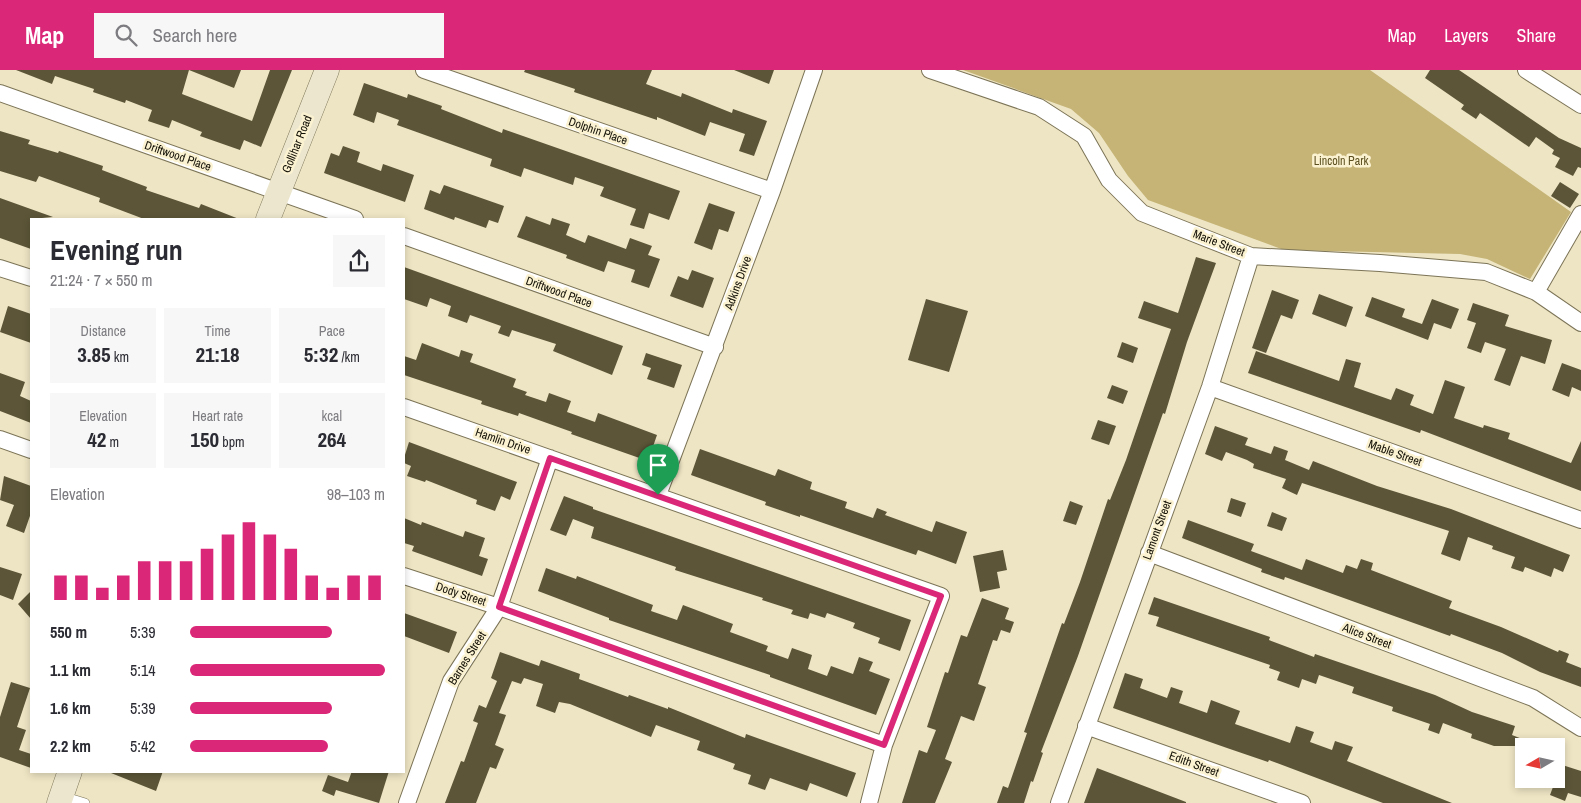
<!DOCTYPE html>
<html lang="en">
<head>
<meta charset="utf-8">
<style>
	body { margin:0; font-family:"Archivo Narrow",sans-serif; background:#f7f7f7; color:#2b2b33; height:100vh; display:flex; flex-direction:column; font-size:19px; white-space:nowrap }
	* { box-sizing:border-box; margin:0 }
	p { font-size:16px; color:#7c7c81 }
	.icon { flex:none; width:28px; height:28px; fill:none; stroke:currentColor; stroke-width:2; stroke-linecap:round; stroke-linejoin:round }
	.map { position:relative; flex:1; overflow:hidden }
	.details { position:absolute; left:30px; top:148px; width:375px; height:555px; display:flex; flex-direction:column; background:#fff; border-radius:0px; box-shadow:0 2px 8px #0003 }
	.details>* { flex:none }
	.needle { width:32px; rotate:261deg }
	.buttons { position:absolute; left:1515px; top:668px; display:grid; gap:10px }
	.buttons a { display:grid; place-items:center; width:50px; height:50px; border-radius:0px; background:#fff; box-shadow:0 2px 8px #0003; font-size:25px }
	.pin { position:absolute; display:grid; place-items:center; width:42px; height:42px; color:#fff; margin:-51px -21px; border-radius:50% 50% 50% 0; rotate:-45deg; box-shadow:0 0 5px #0007 }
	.pin .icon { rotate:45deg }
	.round { display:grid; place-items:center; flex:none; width:52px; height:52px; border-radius:0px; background:#f7f7f7 }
	.overview { display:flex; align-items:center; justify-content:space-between; height:85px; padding:0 20px }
	h1 { font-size:28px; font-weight:800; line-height:38px }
	.stats { display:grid; grid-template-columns:repeat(3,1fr); gap:8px; height:85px; padding:5px 20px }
	.stats div { display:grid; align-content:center; border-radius:0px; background:#f7f7f7; text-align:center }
	.stats b { font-size:21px; font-weight:800 }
	.stats small { font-size:14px; font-weight:400 }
	.stats p { font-size:14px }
	.chart { height:140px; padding:10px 20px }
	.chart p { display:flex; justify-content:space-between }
	.chart svg { width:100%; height:90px; margin-top:5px; stroke:#db2777; stroke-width:6 }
	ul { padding:0 20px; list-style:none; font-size:16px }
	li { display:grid; grid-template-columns:80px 60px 1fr; align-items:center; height:38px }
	li i { height:12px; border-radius:6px; background:#db2777 }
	header { display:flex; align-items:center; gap:30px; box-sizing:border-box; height:70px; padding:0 25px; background:#db2777; color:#fff }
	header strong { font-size:24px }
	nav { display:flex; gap:28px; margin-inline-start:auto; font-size:18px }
	.search { width:350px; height:45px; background:#f7f7f7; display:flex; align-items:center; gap:12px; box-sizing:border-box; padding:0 18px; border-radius:0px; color:#7c7c81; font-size:19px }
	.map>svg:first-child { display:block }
	.green { fill:#c5b476 }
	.building { fill:#5c5538 }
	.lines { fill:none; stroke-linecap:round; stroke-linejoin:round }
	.service-casing { stroke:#7c7457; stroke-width:10 }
	.minor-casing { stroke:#7c7457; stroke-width:18 }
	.secondary-casing { stroke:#7c7457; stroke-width:25 }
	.service { stroke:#fff; stroke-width:9 }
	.minor { stroke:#fff; stroke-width:16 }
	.secondary { stroke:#ece6ce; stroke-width:24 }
	.route-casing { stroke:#fff; stroke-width:10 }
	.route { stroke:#db2777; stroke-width:6 }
	.labels { text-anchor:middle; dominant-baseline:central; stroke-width:5; stroke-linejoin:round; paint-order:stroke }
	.street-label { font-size:12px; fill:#120f05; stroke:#fbf2d1 }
	.park-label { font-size:12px; fill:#5b4f1f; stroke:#fbf2d1 }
</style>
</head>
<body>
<header>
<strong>Map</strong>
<div class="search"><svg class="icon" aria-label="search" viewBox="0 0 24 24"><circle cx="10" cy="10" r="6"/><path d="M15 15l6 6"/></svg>Search here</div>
<nav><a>Map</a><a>Layers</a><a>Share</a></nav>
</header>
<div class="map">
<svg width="1581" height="733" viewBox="0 0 1581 733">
	<rect width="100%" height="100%" fill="#eee5c4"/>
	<path class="green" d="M 963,0 L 1370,0 L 1571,142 L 1530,209 L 1487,189 L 1460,184 L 1284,180 L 1148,130 L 1128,106 L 1099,63 L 1071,39 Z"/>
	<path class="building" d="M 16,0 L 189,0 L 182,24 L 252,51 L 270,0 L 292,0 L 261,77 L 244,70 L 240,80 L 200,66 L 202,62 L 172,50 L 169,58 L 148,51 L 152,40 L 126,30 L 125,33 L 93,22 L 94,19 L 55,6 L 52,14 Z
		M 189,0 L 241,0 L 234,18 Z
		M 525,0 L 652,0 L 646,14 L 681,27 L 682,23 L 732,43 L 733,39 L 767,51 L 754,86 L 739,81 L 745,64 L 710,52 L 705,66 L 657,47 L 657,50 L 574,22 L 575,19 L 524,2 Z
		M 734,0 L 774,0 L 769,14 Z
		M 1430,0 L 1459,0 L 1559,68 L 1581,78 L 1581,98 L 1578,97 L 1573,106 L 1555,97 L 1560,88 L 1552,84 L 1554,80 L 1536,67 L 1529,77 L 1480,43 L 1476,49 L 1461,39 L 1464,35 L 1425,8 Z
		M 364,13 L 407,28 L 408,24 L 442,36 L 441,39 L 502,63 L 503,59 L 680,121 L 669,150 L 649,143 L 644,159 L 630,155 L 636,139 L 600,126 L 604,117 L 575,107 L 573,115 L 524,98 L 521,107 L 490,96 L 492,89 L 397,55 L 399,50 L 377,42 L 374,53 L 353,45 Z
		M 0,61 L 30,70 L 28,74 L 58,83 L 59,81 L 103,96 L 102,100 L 147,117 L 146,120 L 199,138 L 201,134 L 239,149 L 144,149 L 99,132 L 100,128 L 39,106 L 36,112 L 0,101 Z
		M 343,76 L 360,82 L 357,92 L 381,101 L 383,94 L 414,105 L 405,132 L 324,103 L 331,83 L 339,86 Z
		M 1560,112 L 1579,124 L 1570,138 L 1551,126 Z
		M 444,115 L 504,136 L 498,153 L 489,150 L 486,158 L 455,147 L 454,150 L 424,139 L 430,120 L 440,124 Z
		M 0,128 L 53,147 L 31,149 L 31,179 L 0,168 Z
		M 709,133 L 735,142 L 728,162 L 719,159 L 712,180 L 694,173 Z
		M 526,146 L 550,155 L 552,148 L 570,154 L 566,165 L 585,173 L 588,165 L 626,179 L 630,168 L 652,176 L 648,185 L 660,189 L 649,218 L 631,212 L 635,200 L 608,191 L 604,202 L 566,188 L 567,185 L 517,167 Z
		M 1196,187 L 1216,193 L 1187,272 L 1165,344 L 1163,343 L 1078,586 L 1041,682 L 1043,683 L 1033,712 L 1031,711 L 1024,733 L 997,733 L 1003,716 L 1008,718 L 1027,663 L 1024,662 L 1062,553 L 1064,554 L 1080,512 L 1108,429 L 1110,430 L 1126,390 L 1171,259 L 1138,248 L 1144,231 L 1178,243 Z
		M 404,197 L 623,276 L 612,305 L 553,281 L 556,274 L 512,260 L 509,267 L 498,263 L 501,256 L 470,245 L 467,253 L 448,246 L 451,236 L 430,228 L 427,237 L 404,229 Z
		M 692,200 L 714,208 L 703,238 L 670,226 L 678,206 L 688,210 Z
		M 1272,220 L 1299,230 L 1292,249 L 1281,245 L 1266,283 L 1252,278 Z
		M 1319,224 L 1353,237 L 1346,257 L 1312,244 Z
		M 1372,227 L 1405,239 L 1402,247 L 1422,254 L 1432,229 L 1459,239 L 1451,259 L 1434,253 L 1428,270 L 1365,246 Z
		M 926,229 L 968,241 L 949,302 L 908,290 Z
		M 1473,233 L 1509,245 L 1505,256 L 1552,270 L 1545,294 L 1521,286 L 1510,316 L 1494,310 L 1506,279 L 1485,272 L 1481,283 L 1467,278 L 1476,253 L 1467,250 Z
		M 8,236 L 31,244 L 31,273 L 0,262 Z
		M 1122,272 L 1138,278 L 1133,293 L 1117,287 Z
		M 422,273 L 459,287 L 461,280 L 473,284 L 470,292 L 516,309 L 513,317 L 527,322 L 525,325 L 546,332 L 549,323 L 571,331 L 567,342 L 595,352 L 598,343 L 657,365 L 648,391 L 571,364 L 572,362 L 519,343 L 518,346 L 481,334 L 482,331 L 404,305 L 404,286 L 416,290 Z
		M 1256,281 L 1339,311 L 1346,289 L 1361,293 L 1354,317 L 1391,330 L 1396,318 L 1414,325 L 1410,335 L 1433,344 L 1445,310 L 1465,317 L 1454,348 L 1483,358 L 1484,355 L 1510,363 L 1508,369 L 1571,393 L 1581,371 L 1581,421 L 1421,360 L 1420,363 L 1248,303 Z
		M 646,283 L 682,295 L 674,318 L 647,309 L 651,298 L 642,295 Z
		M 1562,293 L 1581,300 L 1581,321 L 1572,317 L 1569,327 L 1552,320 Z
		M 0,303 L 25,312 L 20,326 L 31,331 L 31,353 L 0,341 Z
		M 1112,315 L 1128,321 L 1123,334 L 1107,328 Z
		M 1098,350 L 1116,356 L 1109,375 L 1091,369 Z
		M 1215,356 L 1248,368 L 1245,375 L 1271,384 L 1274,376 L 1288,381 L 1285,390 L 1309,400 L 1313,391 L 1377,416 L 1451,439 L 1570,485 L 1563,502 L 1554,498 L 1551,507 L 1525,497 L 1523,502 L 1511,498 L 1515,487 L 1492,479 L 1493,476 L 1468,467 L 1460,491 L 1441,484 L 1449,461 L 1302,413 L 1297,425 L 1282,418 L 1286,409 L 1253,398 L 1254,394 L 1247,390 L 1226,382 L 1222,391 L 1205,384 Z
		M 409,372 L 517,412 L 510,430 L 501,426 L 495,441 L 476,434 L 477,430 L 426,410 L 425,412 L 407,406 L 411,396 L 404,393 L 404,388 Z
		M 700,379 L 775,406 L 778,399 L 812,412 L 810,419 L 847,432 L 845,438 L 873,448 L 877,438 L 887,442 L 885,445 L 932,462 L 936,451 L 967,462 L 956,494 L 918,480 L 916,485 L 800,445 L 800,447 L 765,435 L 766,432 L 691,405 Z
		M 4,406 L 31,416 L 31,443 L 24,463 L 6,456 L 14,435 L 0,430 Z
		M 564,426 L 593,437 L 593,439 L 911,550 L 900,581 L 878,573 L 880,568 L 853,558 L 855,553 L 827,543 L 825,548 L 810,543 L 808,549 L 791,544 L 793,540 L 762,530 L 763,528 L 675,500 L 676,497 L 591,468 L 594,457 L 573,449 L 566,466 L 550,460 Z
		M 1231,428 L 1246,433 L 1241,447 L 1227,442 Z
		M 1070,431 L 1083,436 L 1076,455 L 1063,451 Z
		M 1272,442 L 1287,448 L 1282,461 L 1267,456 Z
		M 404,448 L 421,455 L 422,452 L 463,467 L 465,461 L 485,468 L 479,486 L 488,489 L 482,506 L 412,481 L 414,476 L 404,473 Z
		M 1188,450 L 1254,474 L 1251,481 L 1302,500 L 1306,489 L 1343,503 L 1346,495 L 1357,499 L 1361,489 L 1373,493 L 1371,500 L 1452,531 L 1449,538 L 1501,557 L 1558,582 L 1559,580 L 1569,584 L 1566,592 L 1581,598 L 1581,617 L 1540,602 L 1502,583 L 1451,564 L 1450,566 L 1285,507 L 1284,510 L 1261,502 L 1262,499 L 1182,468 Z
		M 1003,480 L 1007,500 L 997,502 L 1000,518 L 980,522 L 973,486 Z
		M 0,497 L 22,504 L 13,530 L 0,525 Z
		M 546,498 L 576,509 L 577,506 L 653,535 L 651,541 L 677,550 L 683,535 L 733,554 L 730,562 L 768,576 L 766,581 L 788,589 L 792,578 L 812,585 L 808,599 L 827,606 L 831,596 L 853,604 L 859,587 L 873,592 L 869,601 L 890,609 L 876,645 L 770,607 L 770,605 L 609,550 L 609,548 L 538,521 Z
		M 31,521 L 31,549 L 18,534 Z
		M 1154,527 L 1270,567 L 1269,570 L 1314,587 L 1315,584 L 1435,625 L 1472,642 L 1515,656 L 1512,665 L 1540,676 L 1494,676 L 1471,668 L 1472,664 L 1443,653 L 1439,664 L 1428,660 L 1430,654 L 1392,641 L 1393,637 L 1352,623 L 1354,617 L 1319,605 L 1316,614 L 1302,609 L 1299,618 L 1277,610 L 1280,602 L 1269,598 L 1270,595 L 1156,556 L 1159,547 L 1148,544 Z
		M 982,528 L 1009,538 L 1005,549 L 1014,552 L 1010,563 L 1001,560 L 997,571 L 993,570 L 978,614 L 986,617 L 974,651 L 961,646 L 945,689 L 952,692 L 935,733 L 902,733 L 919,680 L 927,683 L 936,660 L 927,657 L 945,602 L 948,603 L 961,565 L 967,567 Z
		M 404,543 L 457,562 L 449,583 L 404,566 Z
		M 500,582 L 539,596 L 541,590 L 580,604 L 579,609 L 628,627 L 629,625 L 668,639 L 668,637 L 745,668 L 746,664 L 856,703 L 847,727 L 810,713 L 807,721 L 770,708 L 765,720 L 748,714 L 751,705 L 733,699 L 735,694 L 697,680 L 700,671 L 656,655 L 651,667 L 570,634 L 559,632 L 555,643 L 536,636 L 543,614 L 524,608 L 521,614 L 512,611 L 499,643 L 506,645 L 495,675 L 504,679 L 496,699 L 490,697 L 476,733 L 445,733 L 461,691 L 464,692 L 478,653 L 473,651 L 479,635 L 486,638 L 497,611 L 491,608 Z
		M 1125,603 L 1143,609 L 1140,618 L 1167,628 L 1171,617 L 1183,621 L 1179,633 L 1207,643 L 1211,630 L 1240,641 L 1235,654 L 1290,673 L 1296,656 L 1314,662 L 1310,672 L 1332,680 L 1335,671 L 1353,677 L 1347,691 L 1452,733 L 1383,733 L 1269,690 L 1268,692 L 1227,678 L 1113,638 Z
		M 11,612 L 30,618 L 17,657 L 26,660 L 19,680 L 31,684 L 31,698 L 0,687 L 0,647 Z
		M 1556,693 L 1581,701 L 1581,727 L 1568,723 L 1565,731 L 1550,725 L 1556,709 Z
		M 1097,698 L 1186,732 L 1186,733 L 1084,733 Z
		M 106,701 L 163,701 L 156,721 Z
		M 352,701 L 389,701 L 379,733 L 336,720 L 334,726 L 322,721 L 328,705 L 348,712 Z"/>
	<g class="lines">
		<g class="service-casing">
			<path id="service" d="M 62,726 L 85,733"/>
		</g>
		<g class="minor-casing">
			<path id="minor" d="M 424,0 L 772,121
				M 930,0 L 1039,37 L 1084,66 L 1109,110 L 1142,143 L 1251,186 L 1380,193 L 1486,202 L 1536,222 L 1581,253
				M 1526,0 L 1581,35
				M 0,23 L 355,149
				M 404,166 L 715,277
				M 0,198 L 31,208
				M 1536,222 L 1581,144
				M 1210,317 L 1581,450
				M 404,337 L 941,526 L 884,675 L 869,733
				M 0,369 L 31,380
				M 658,425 L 772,121 L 814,0
				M 1149,483 L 1533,628 L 1581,658
				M 404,506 L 499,537 L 884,675
				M 1086,656 L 1302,733
				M 407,733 L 451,611 L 499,537 L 550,388
				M 1059,733 L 1210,317 L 1251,186"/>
		</g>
		<g class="secondary-casing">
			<path id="secondary" d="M 268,149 L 327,0
				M 59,733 L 70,701"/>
		</g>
		<use href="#service" class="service"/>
		<use href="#minor" class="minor"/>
		<use href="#secondary" class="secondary"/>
	</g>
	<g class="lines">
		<g class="route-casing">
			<path id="route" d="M 550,388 L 941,526 L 884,675 L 499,537 Z"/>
		</g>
		<use href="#route" class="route"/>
	</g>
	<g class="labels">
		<g class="street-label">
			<text transform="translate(598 61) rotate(19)">Dolphin Place</text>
			<text transform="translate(297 74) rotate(-68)">Gollihar Road</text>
			<text transform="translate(178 86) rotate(19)">Driftwood Place</text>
			<text transform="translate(1219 173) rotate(21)">Marie Street</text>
			<text transform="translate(738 213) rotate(-70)">Adkins Drive</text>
			<text transform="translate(559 222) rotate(20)">Driftwood Place</text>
			<text transform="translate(503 371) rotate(19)">Hamlin Drive</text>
			<text transform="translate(1395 383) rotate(20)">Mable Street</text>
			<text transform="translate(1157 460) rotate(-70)">Lamont Street</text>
			<text transform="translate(461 524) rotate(18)">Dody Street</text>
			<text transform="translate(1367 566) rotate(21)">Alice Street</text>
			<text transform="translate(467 588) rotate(-58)">Barnes Street</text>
			<text transform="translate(1194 694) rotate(20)">Edith Street</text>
		</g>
		<g class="park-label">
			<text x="1341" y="91">Lincoln Park</text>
		</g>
	</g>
</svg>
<div class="buttons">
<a><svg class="needle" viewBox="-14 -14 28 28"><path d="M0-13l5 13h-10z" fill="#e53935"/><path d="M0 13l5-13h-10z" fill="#7c7c81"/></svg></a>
</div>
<div class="pin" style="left:658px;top:425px;background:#1e9e55"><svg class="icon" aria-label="arrive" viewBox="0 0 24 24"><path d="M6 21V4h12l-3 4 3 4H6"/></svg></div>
<section class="details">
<div class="overview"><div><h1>Evening run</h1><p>21:24 · 7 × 550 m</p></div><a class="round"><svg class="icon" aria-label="share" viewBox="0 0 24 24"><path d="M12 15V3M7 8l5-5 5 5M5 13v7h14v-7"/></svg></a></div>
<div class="stats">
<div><p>Distance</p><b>3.85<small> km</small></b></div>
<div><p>Time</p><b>21:18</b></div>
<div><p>Pace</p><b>5:32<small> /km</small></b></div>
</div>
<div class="stats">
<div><p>Elevation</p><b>42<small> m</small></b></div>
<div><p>Heart rate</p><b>150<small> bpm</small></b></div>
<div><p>kcal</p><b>264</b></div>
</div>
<div class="chart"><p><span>Elevation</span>98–103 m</p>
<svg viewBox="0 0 160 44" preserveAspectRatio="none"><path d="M5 44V32M15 44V32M25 44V38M35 44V32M45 44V25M55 44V25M65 44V25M75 44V19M85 44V12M95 44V6M105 44V12M115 44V19M125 44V32M135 44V38M145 44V32M155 44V32"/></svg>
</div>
<ul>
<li><b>550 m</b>5:39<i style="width:73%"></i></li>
<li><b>1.1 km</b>5:14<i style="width:100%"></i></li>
<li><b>1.6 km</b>5:39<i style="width:73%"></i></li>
<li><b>2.2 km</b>5:42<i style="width:71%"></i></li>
</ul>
</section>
</div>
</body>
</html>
